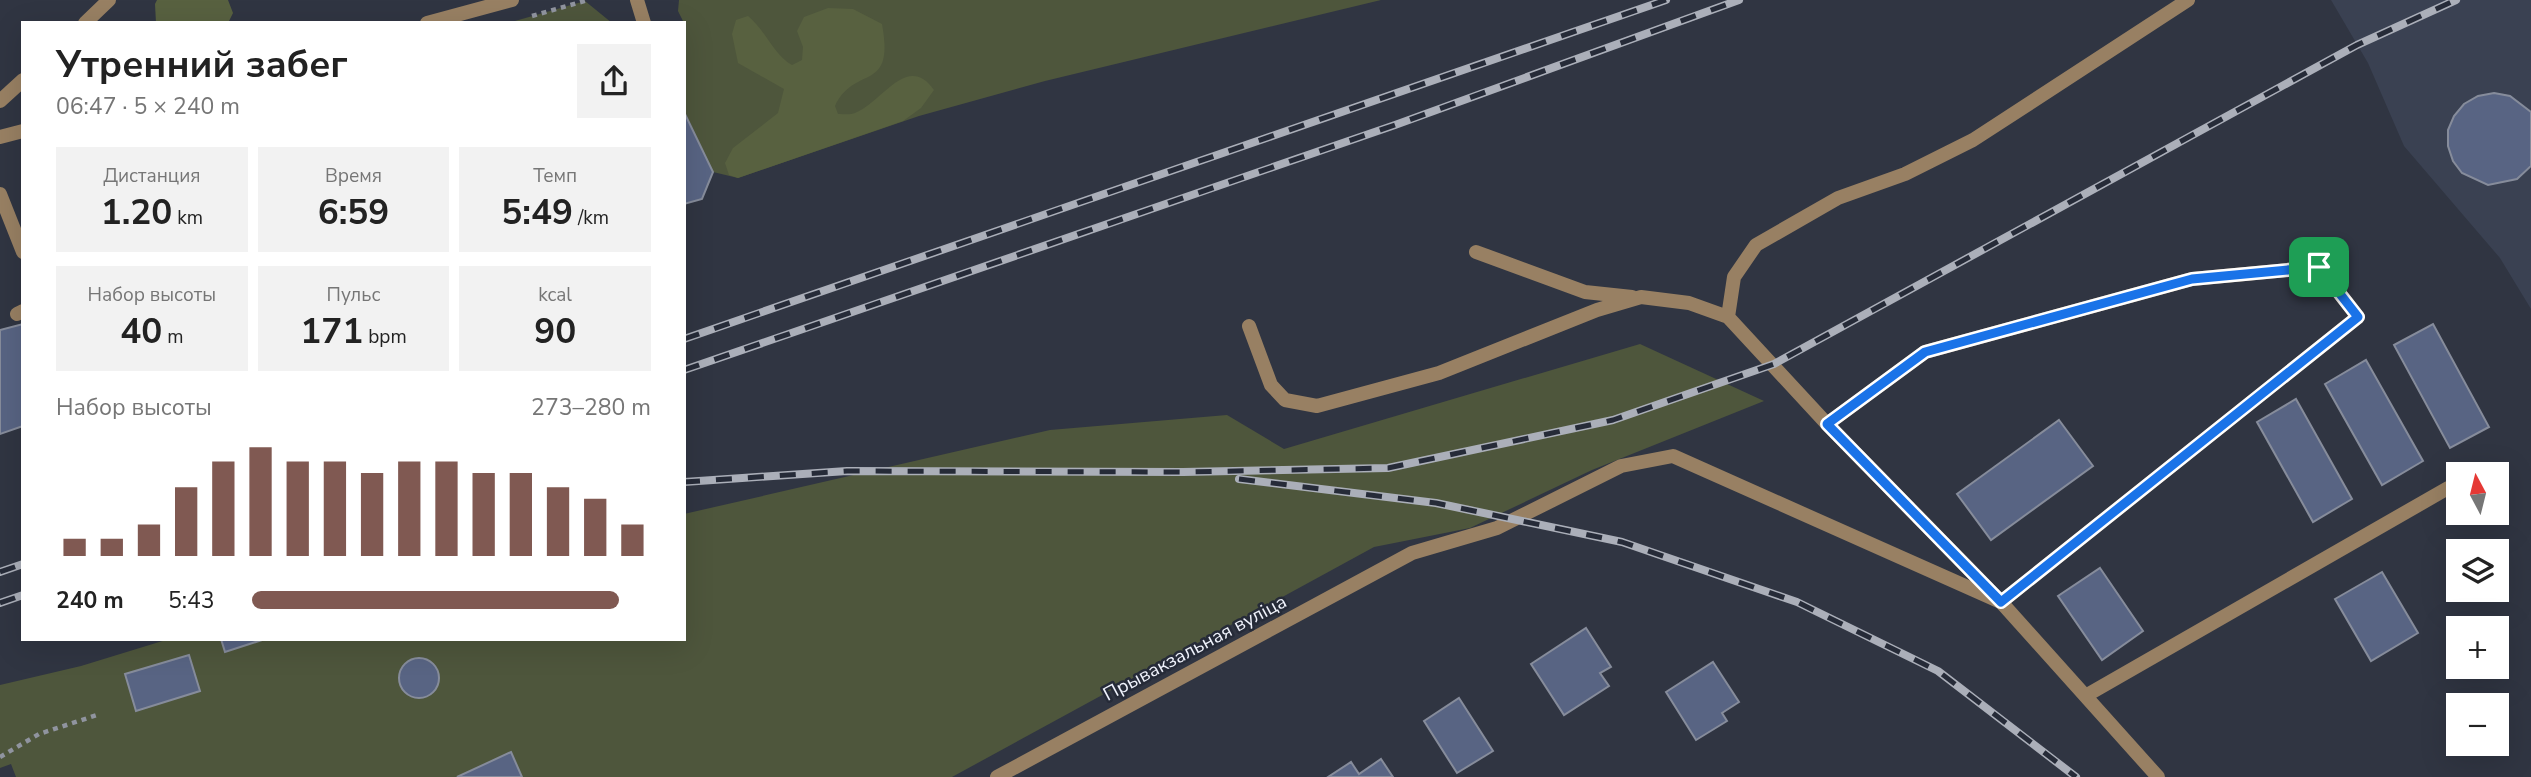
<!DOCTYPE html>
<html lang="ru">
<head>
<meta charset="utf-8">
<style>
	body { margin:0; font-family:"Nunito Sans",sans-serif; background:#f2f2f2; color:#222; height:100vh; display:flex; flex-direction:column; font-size:26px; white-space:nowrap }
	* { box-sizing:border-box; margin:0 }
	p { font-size:23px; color:#767676 }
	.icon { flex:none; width:38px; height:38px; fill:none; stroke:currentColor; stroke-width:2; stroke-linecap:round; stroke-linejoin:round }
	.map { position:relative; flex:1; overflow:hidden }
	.drawer { position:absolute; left:21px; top:21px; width:665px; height:620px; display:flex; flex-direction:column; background:#fff; border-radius:0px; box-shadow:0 7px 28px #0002 }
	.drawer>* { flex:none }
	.needle { width:46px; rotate:353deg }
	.fabs { position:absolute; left:2446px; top:462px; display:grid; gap:14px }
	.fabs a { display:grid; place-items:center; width:63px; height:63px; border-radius:0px; background:#fff; box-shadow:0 7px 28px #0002; font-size:35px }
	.pin { position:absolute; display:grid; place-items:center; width:60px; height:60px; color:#fff; margin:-30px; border-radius:14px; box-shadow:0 4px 10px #0006 }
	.round { display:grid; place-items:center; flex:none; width:74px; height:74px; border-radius:0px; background:#f2f2f2 }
	.head { display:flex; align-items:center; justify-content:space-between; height:119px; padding:0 35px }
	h1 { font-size:38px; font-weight:700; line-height:52px }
	.stats { display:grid; grid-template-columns:repeat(3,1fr); gap:10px; height:119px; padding:7px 35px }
	.stats div { display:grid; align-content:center; border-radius:0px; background:#f2f2f2; text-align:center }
	.stats b { font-size:35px; font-weight:700 }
	.stats small { font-size:19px; font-weight:400 }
	.stats p { font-size:19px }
	.chart { height:196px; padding:14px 35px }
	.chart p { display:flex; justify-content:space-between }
	.chart svg { width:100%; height:126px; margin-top:7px; stroke:#805952; stroke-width:6 }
	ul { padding:0 35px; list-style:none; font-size:23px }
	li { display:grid; grid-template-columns:112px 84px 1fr; align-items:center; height:52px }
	li i { height:18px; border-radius:9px; background:#805952 }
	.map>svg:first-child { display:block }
	.built { fill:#3a4152 }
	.green { fill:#4e563c }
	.forest { fill:#586140 }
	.building { fill:#586483; stroke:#868c9b; stroke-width:2 }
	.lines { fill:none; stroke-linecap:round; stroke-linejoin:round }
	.path { stroke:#90949f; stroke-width:4.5; stroke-dasharray:5 5; stroke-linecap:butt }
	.lane { stroke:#988063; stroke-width:14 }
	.street { stroke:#988063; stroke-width:14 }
	.rail-casing { stroke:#abafb9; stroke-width:8 }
	.rail { stroke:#262b38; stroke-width:5; stroke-dasharray:16; stroke-linecap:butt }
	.route-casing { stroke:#fff; stroke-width:14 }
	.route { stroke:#1a73e8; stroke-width:9 }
	.labels { text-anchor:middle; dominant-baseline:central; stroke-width:5; stroke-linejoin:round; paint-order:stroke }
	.street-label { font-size:19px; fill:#f0f3fc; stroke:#262b38 }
</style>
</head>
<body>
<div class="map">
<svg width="2531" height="777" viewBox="0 0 2531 777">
	<rect width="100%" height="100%" fill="#303542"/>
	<path class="built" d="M 2331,0 L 2531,0 L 2531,309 L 2500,258 L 2404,146 L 2368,63 Z"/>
	<path class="green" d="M 679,0 L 1381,0 L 1045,81 L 919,116 L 738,178 L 713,172 L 684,110 L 684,23 L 678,11 Z
		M 585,1 L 612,23 L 508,23 Z
		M 1640,344 L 1764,401 L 1592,470 L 1470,528 L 1374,547 L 952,777 L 16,777 L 11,764 L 0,768 L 0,685 L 81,666 L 169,639 L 684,639 L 684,514 L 1050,430 L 1227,415 L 1284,449 Z"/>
	<path class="forest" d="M 157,0 L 228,0 L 233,13 L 228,23 L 156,23 L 155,4 Z
		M 828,8 L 853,9 L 882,24 C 895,94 855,64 835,106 L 838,114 C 843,114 851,115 855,113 C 882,103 907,52 934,90 L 921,108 L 903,121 L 738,178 L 729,175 L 725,163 L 733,148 L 778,113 L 784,89 L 738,63 L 732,34 L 736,20 L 748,16 C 767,32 773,54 792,65 L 802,60 L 803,47 L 797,31 L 804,17 Z"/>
	<path class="building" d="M 2494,93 L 2510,96 L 2531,112 L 2531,166 L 2517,179 L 2488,185 L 2462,173 L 2453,161 L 2448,146 L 2448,130 L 2454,116 L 2464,104 L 2478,96 Z
		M 684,112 L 713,172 L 702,199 L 684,204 Z
		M 23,324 L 23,426 L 0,434 L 0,330 Z
		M 2433,324 L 2489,427 L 2450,448 L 2394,345 Z
		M 2366,360 L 2423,461 L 2382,485 L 2325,384 Z
		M 2296,399 L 2352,499 L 2313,522 L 2257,422 Z
		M 2059,420 L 2093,466 L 1991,540 L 1957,494 Z
		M 2100,568 L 2143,631 L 2102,660 L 2058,596 Z
		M 2382,572 L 2418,633 L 2371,661 L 2335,599 Z
		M 1586,628 L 1611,667 L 1600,673 L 1609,686 L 1564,715 L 1531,664 Z
		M 221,639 L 265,639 L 225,652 Z
		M 189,655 L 200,691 L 136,711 L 125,674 Z
		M399 678a20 20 0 1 1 40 0a20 20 0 1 1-40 0Z
		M 1713,662 L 1739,702 L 1722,713 L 1727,721 L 1696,740 L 1666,692 Z
		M 1459,698 L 1493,751 L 1457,773 L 1424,721 Z
		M 511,752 L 522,777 L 457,777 Z
		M 1381,759 L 1393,777 L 1328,777 L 1351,762 L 1359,774 Z"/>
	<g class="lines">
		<path class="path" d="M 532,16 L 588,0
			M 0,757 L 39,734 L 97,715"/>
		<path class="lane" d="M 637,0 L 644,23
			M 0,194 L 23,252
			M 1476,252 L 1585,292 L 1632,297
			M 17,314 L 23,311
			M 1728,317 L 1734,277 L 1756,245 L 1838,198 L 1905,174 L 1973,140 L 2188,0
			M 1249,326 L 1271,385 L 1285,400 L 1317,406 L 1439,373 L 1597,310 L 1641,297 L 1689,303 L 1728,317 L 1827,424 L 2001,602 L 2358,317 L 2319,267 L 2192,279 L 1925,352 L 1827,424
			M 2087,695 L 2448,488"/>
		<path class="street" d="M 85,23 L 109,0
			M 427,23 L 512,0
			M 0,101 L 23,80
			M 0,137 L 23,131
			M 997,777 L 1412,553 L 1497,528 L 1621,466 L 1673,456 L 2001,602 L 2158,777"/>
		<g class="rail-casing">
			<path id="rail" d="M 684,339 L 1666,0
				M 684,370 L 1395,125 L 1739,0
				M 1239,479 L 1436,503 L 1622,542 L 1797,602 L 1938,671 L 2076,777
				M 684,482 L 847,471 L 1183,472 L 1388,468 L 1613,420 L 1774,364 L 2357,45 L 2456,0
				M 0,572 L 23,564
				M 0,603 L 23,595"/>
		</g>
		<use href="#rail" class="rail"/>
	</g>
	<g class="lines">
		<g class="route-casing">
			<path id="route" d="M 2319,267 L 2358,317 L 2001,602 L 1827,424 L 1925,352 L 2192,279 Z"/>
		</g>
		<use href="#route" class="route"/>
	</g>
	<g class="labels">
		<g class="street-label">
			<text transform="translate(1195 648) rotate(-28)">Прывакзальная вуліца</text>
		</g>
	</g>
</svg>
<div class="fabs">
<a><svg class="needle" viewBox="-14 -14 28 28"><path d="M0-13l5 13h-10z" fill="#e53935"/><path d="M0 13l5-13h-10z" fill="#767676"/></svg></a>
<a><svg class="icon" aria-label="layers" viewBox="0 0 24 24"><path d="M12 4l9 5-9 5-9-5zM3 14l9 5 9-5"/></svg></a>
<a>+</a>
<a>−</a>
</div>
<div class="pin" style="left:2319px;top:267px;background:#1e9e55"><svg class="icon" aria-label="arrive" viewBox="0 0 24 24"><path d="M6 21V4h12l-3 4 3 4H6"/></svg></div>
<section class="drawer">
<div class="head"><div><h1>Утренний забег</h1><p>06:47 · 5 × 240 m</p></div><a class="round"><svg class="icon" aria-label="share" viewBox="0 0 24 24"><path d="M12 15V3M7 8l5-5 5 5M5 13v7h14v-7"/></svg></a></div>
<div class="stats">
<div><p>Дистанция</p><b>1.20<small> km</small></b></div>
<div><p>Время</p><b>6:59</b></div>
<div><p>Темп</p><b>5:49<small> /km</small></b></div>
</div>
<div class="stats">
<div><p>Набор высоты</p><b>40<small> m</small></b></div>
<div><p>Пульс</p><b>171<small> bpm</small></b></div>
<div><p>kcal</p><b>90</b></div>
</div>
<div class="chart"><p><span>Набор высоты</span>273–280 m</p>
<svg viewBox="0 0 160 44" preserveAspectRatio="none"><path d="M5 44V38M15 44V38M25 44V33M35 44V20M45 44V11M55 44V6M65 44V11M75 44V11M85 44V15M95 44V11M105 44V11M115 44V15M125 44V15M135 44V20M145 44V24M155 44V33"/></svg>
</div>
<ul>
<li><b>240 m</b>5:43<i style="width:92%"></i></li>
</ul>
</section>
</div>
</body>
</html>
